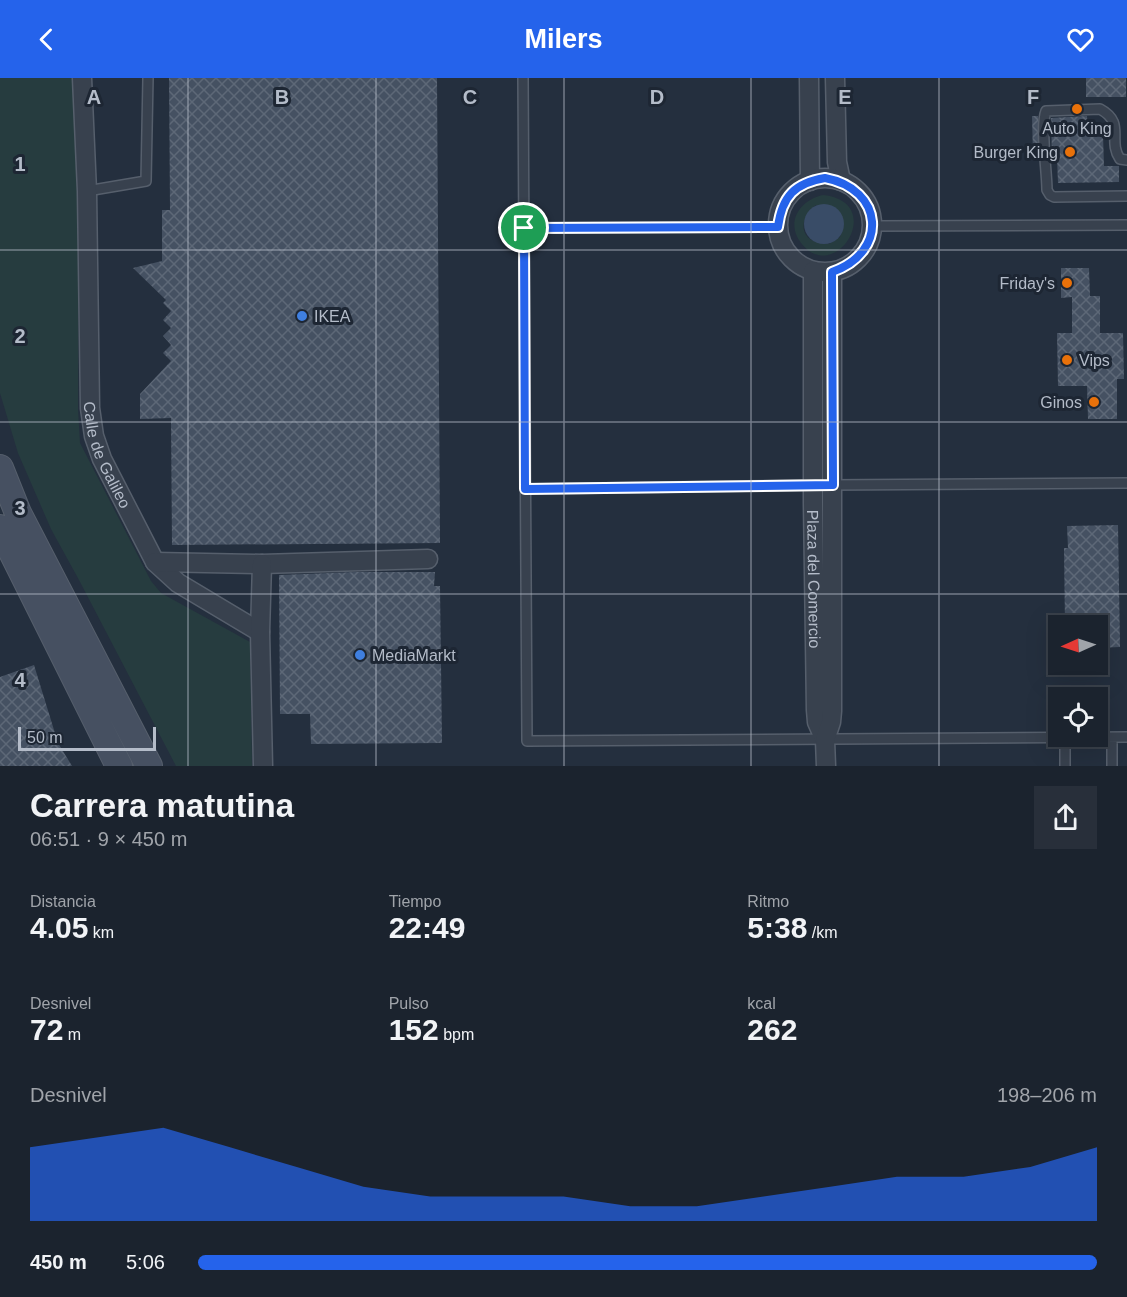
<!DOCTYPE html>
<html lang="es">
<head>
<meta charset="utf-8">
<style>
	body { margin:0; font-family:Arial,sans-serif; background:#282f3a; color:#f1f3f6; height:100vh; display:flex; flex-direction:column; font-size:22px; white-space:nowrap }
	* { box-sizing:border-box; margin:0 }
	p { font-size:20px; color:#a0a4aa }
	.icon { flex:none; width:33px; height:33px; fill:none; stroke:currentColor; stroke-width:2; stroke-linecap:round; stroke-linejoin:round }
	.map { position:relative; height:688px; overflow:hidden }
	.side { display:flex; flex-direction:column; background:#1b232e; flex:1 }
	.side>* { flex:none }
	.needle { width:39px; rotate:267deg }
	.fabs { position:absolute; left:1048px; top:537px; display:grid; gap:12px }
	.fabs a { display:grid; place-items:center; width:60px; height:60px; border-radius:0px; background:#1b232e; box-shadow:0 6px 24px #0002,0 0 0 2px #39404a; font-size:30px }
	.scale { position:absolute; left:18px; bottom:15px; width:138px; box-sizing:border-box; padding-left:6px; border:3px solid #b4bcc9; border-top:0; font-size:16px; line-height:21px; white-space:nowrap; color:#b4bcc9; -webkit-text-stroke:4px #1d2633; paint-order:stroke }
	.pin { position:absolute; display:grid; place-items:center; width:51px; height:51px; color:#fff; margin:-26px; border:3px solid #fff; border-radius:50%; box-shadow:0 2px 6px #0007 }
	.round { display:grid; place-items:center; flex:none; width:63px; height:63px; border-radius:0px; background:#282f3a }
	.headline { display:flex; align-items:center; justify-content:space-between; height:102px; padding:0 30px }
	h1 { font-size:33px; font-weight:800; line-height:45px }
	.figures { display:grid; grid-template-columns:repeat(3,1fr); gap:9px; height:102px; padding:6px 30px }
	.figures div { display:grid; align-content:center }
	.figures b { font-size:30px; font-weight:800 }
	.figures small { font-size:16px; font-weight:400 }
	.figures p { font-size:16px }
	.chart { height:168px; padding:12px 30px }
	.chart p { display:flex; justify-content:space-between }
	.chart svg { width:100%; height:108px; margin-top:6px; fill:#2563eb; opacity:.7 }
	ul { padding:0 30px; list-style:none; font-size:20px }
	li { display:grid; grid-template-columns:96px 72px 1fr; align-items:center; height:45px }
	li i { height:15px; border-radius:8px; background:#2563eb }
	header { display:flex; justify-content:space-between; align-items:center; height:78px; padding:0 30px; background:#2563eb; color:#fff; font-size:27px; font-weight:800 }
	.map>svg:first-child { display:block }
	.grass { fill:#263c3f; fill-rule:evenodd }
	.water { fill:#394c67 }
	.building { fill:url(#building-cross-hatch) }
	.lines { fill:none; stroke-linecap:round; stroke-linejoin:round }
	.lane-casing { stroke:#565f6c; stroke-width:12 }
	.street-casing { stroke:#565f6c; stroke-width:21 }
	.secondary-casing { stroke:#565f6c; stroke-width:28 }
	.lane { stroke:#38414e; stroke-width:9 }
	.street { stroke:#38414e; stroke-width:18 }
	.secondary { stroke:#465061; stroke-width:26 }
	.route-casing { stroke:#fff; stroke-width:12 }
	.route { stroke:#2563eb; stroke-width:8 }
	.grid { fill:none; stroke:#b4bcc9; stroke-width:1.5; stroke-opacity:0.55 }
	.food-dot { fill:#e8710a; stroke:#1d2633; stroke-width:2 }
	.shop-dot { fill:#3f7fe0; stroke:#1d2633; stroke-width:2 }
	.labels { text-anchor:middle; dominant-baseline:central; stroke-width:6; stroke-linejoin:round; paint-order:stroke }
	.poi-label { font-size:16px; fill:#b4bcc9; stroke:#1d2633; text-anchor:end }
	.street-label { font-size:16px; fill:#b4bcc9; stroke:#1d2633 }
	.grid-label { font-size:20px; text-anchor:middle; font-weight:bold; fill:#b4bcc9; stroke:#1d2633; stroke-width:6; stroke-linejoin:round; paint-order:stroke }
</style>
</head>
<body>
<header><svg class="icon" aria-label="back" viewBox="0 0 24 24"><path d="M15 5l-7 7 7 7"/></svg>Milers<svg class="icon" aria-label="heart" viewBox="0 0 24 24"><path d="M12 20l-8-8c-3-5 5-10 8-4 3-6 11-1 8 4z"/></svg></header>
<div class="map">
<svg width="1127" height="688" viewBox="0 0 1127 688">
	<defs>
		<pattern id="building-cross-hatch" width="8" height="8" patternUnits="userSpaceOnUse" patternTransform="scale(1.5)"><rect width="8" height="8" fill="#455162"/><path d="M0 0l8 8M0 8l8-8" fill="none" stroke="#5d6877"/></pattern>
	</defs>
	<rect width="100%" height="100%" fill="#242f3e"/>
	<path class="grass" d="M 0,0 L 77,0 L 79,113 L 78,331 L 80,365 L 151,503 L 161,515 L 250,564 L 252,688 L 176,688 L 79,502 L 51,451 L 18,375 L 0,315 Z
		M 823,117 C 888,124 835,209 801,165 C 785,144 800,122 823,117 ZM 816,127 L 844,147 L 840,159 L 829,166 C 823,165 814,164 810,161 C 797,151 806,134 816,127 Z"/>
	<path class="water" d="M804 146a20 20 0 1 1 40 0a20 20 0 1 1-40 0Z"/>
	<path class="building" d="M 169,0 L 437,0 L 440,465 L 172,467 L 171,340 L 140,341 L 140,316 L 171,283 L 163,275 L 171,267 L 163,258 L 171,250 L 163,242 L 171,233 L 163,225 L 166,222 L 133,190 L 162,183 L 162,132 L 170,132 Z
		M 1086,0 L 1126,0 L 1126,19 L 1086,19 Z
		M 1032,38 L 1038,38 L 1038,79 L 1033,79 Z
		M 1087,38 L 1088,56 L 1103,56 L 1104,88 L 1119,88 L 1119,104 L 1058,105 L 1057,79 L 1052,79 L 1051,40 Z
		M 1061,190 L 1089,190 L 1090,218 L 1100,218 L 1100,255 L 1123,255 L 1124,301 L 1117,301 L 1117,341 L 1088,341 L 1087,308 L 1058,308 L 1057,255 L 1072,255 L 1072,219 L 1061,220 Z
		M 1118,447 L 1120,569 L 1098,570 L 1098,548 L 1065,548 L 1064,470 L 1068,470 L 1067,448 Z
		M 356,494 L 435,494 L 434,508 L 440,508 L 442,665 L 311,666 L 310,636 L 280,636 L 279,497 Z
		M 34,587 L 58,665 L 72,688 L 0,688 L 0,599 Z"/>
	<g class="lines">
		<g class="lane-casing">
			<path id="lane" d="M 523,0 L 527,663 L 1127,659
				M 1127,82 L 1120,81 C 1107,62 1126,45 1100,31 L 1046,33 C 1040,48 1047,93 1047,112 L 1050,117 L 1054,119 L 1127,118
				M 87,113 L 146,103 L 148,0
				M 872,148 L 1127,147
				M 524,150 L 778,149
				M 829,407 L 1127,405
				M 526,411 L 816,407
				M 1065,659 L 1065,688
				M 1112,660 L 1112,688"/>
		</g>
		<g class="street-casing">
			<g id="street">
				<path id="s1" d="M 82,0 L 87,113 L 90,330 L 94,358 L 102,381 L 155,484 L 178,505 L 260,554"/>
				<path d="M 809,0 L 810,103"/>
				<path d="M 835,0 L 837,84 L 841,103"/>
				<circle cx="825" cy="147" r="47"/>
				<path id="s2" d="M 813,193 L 813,425 L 816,632 L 817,644 L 825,662"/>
				<path d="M 155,484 L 262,486 L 428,481"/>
				<path d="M 262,486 L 260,554 L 263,688"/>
				<path d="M 826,688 L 825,662 L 831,644 L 832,633 L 832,194"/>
			</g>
		</g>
		<g class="secondary-casing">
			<path id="secondary" d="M 0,390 L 18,435 L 149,688
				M 0,450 L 119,688"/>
		</g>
		<use href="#lane" class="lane"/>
		<use href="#street" class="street"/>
		<use href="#secondary" class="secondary"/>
	</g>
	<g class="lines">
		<g class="route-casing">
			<path id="route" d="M 825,100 C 884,111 889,174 832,194 L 833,407 L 525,411 L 524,150 L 778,149 C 782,118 795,105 825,100 Z"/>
		</g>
		<use href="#route" class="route"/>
	</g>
	<path class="grid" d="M 188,0 L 188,688M 376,0 L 376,688M 564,0 L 564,688M 751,0 L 751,688M 939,0 L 939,688M 0,172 L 1127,172M 0,344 L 1127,344M 0,516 L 1127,516"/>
	<g class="food-dot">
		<circle cx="1077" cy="31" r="6"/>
		<circle cx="1070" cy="74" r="6"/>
		<circle cx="1067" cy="205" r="6"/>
		<circle cx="1067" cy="282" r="6"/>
		<circle cx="1094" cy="324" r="6"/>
	</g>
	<g class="shop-dot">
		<circle cx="302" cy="238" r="6"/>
		<circle cx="360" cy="577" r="6"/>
	</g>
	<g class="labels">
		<g class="poi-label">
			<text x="1077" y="50" text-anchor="middle">Auto King</text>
			<text x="1058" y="74">Burger King</text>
			<text x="1055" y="205">Friday's</text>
			<text x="314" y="238" text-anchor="start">IKEA</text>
			<text x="1079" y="282" text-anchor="start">Vips</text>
			<text x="1082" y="324">Ginos</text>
			<text x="372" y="577" text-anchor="start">MediaMarkt</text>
		</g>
		<g class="street-label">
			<text stroke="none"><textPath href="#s1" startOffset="380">Calle de Galileo</textPath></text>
			<text stroke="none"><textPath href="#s2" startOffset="308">Plaza del Comercio</textPath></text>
		</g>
	</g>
	<g class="grid-label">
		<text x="94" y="26">A</text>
		<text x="282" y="26">B</text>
		<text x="470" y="26">C</text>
		<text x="657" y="26">D</text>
		<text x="845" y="26">E</text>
		<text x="1033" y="26">F</text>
		<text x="20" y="93">1</text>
		<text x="20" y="265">2</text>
		<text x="20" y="437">3</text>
		<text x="20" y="609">4</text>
	</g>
</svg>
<div class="fabs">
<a><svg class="needle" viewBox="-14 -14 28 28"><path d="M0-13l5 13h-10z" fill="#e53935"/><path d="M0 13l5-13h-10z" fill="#a0a4aa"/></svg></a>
<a><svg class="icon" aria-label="locate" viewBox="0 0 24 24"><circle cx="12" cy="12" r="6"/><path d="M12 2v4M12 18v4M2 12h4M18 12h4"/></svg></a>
</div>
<div class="scale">50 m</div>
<div class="pin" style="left:524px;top:150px;background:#1e9e55"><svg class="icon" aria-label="arrive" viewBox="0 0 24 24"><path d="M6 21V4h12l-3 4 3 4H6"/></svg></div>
</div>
<section class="side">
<div class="headline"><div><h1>Carrera matutina</h1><p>06:51 · 9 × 450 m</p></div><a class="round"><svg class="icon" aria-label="share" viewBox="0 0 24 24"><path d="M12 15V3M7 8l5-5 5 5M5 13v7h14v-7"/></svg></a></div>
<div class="figures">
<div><p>Distancia</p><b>4.05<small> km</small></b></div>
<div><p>Tiempo</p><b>22:49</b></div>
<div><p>Ritmo</p><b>5:38<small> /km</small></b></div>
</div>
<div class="figures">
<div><p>Desnivel</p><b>72<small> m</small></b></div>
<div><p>Pulso</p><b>152<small> bpm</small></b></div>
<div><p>kcal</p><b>262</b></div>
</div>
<div class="chart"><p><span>Desnivel</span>198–206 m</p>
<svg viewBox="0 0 160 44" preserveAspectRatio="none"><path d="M0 44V14L10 10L20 6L30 14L40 22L50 30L60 34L70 34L80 34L90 38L100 38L110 34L120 30L130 26L140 26L150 22L160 14V44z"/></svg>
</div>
<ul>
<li><b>450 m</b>5:06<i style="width:100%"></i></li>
</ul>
</section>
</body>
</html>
